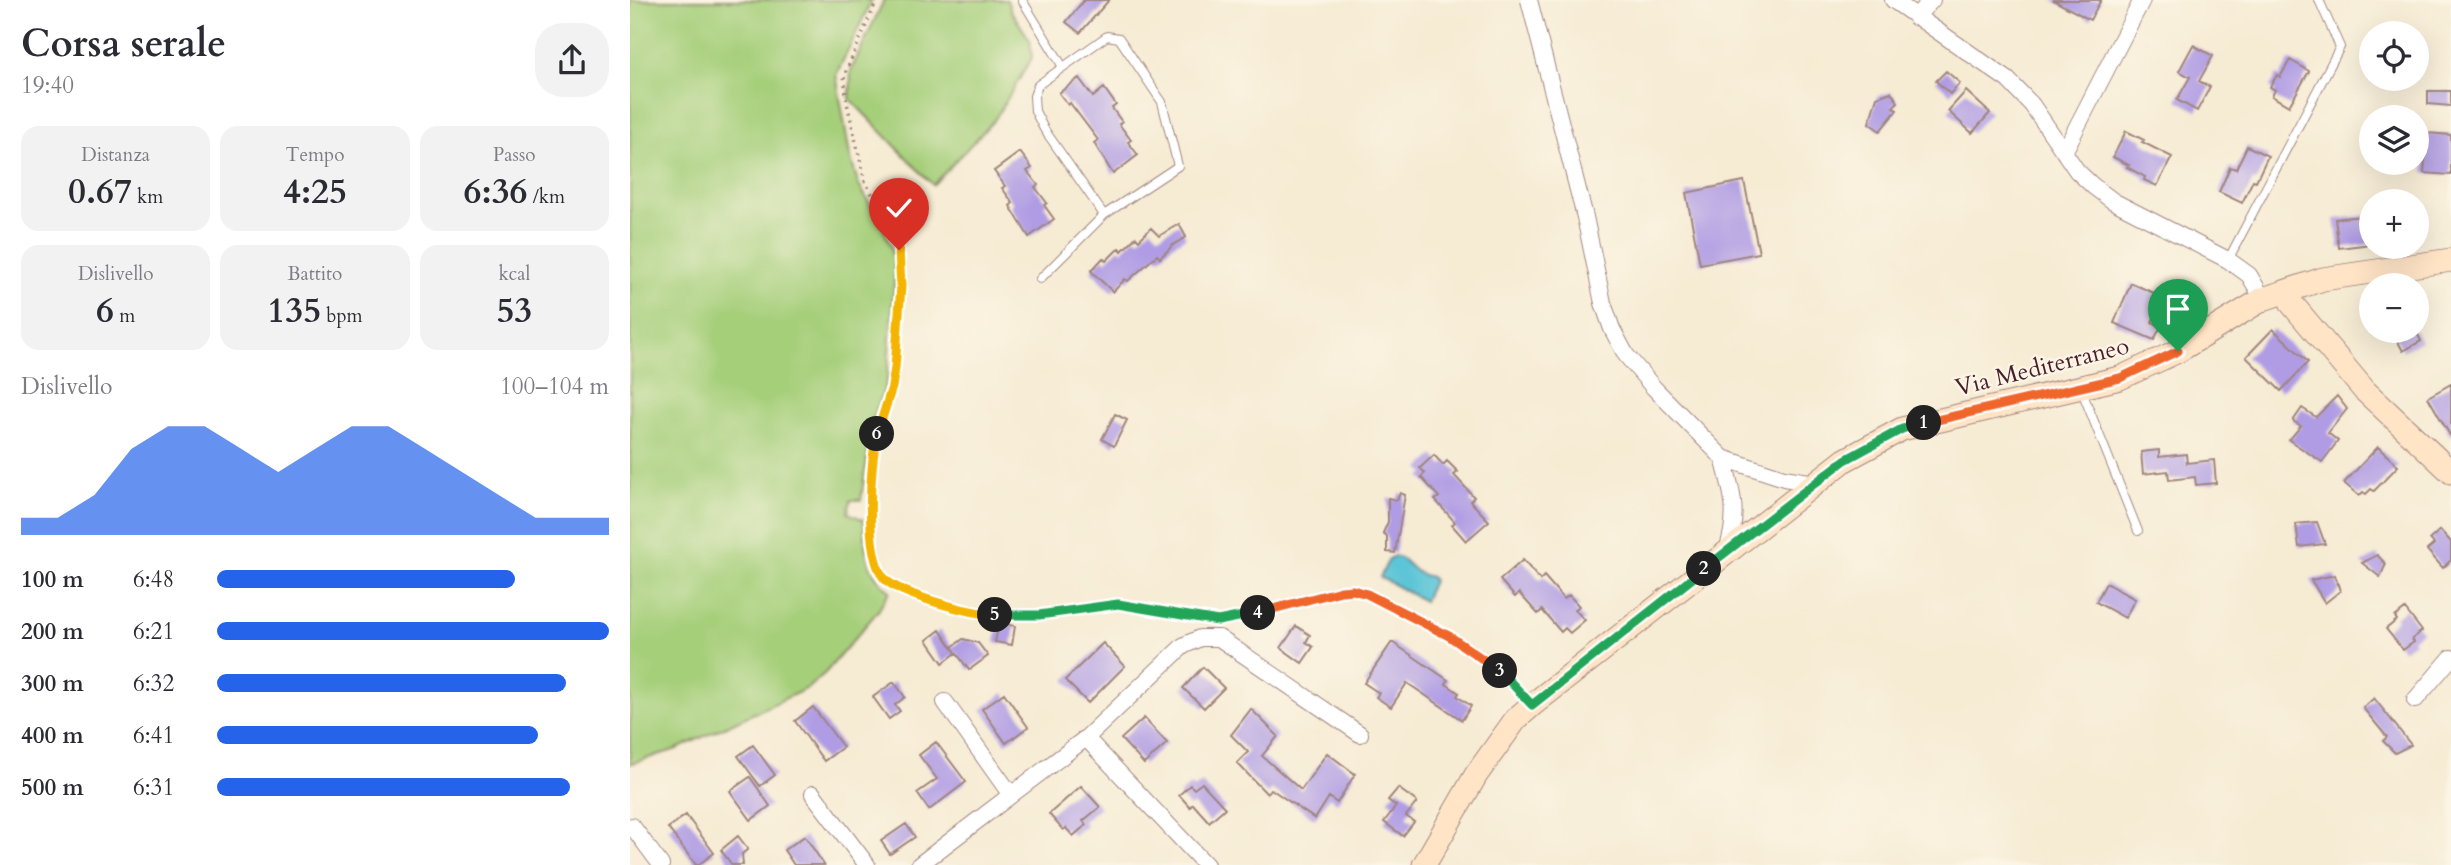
<!DOCTYPE html>
<html lang="it">
<head>
<meta charset="utf-8">
<style>
	body { margin:0; font-family:Cardo,serif; background:#f2f2f3; color:#2b2b33; height:100vh; display:flex; flex-direction:column; font-size:26px; white-space:nowrap }
	* { box-sizing:border-box; margin:0 }
	p { font-size:23px; color:#7c7c81 }
	.icon { flex:none; width:38px; height:38px; fill:none; stroke:currentColor; stroke-width:2; stroke-linecap:round; stroke-linejoin:round }
	.map { position:relative; flex:1; overflow:hidden }
	.panel { display:flex; flex-direction:column; background:#fff; width:630px }
	.panel>* { flex:none }
	.fabs { position:absolute; left:1729px; top:21px; display:grid; gap:14px }
	.fabs a { display:grid; place-items:center; width:70px; height:70px; border-radius:50%; background:#fff; box-shadow:0 7px 28px #0002; font-size:35px }
	.pin { position:absolute; display:grid; place-items:center; width:60px; height:60px; color:#fff; margin:-72px -30px; border-radius:50% 50% 50% 0; rotate:-45deg; box-shadow:0 0 7px #0007 }
	.pin .icon { rotate:45deg }
	.km { position:absolute; width:35px; height:35px; margin:-18px; border-radius:50%; background:#222; color:#fff; font-size:19px; line-height:35px; text-align:center }
	.round { display:grid; place-items:center; flex:none; width:74px; height:74px; border-radius:28px; background:#f2f2f3 }
	.summary { display:flex; align-items:center; justify-content:space-between; height:119px; padding:0 21px }
	h1 { font-size:38px; font-weight:600; line-height:52px }
	.figures { display:grid; grid-template-columns:repeat(3,1fr); gap:10px; height:119px; padding:7px 21px }
	.figures div { display:grid; align-content:center; border-radius:18px; background:#f2f2f3; text-align:center }
	.figures b { font-size:35px; font-weight:600 }
	.figures small { font-size:19px; font-weight:400 }
	.figures p { font-size:19px }
	.chart { height:196px; padding:14px 21px }
	.chart p { display:flex; justify-content:space-between }
	.chart svg { width:100%; height:126px; margin-top:7px; fill:#2563eb; opacity:.7 }
	ul { padding:0 21px; list-style:none; font-size:23px }
	li { display:grid; grid-template-columns:112px 84px 1fr; align-items:center; height:52px }
	li i { height:18px; border-radius:9px; background:#2563eb }
	main { display:flex; flex:1; min-height:0 }
	.map>svg:first-child { display:block }
	.green { fill:#a6cf7a; stroke:#787752; stroke-width:2 }
	.water { fill:#5cc5d7; stroke:#537281; stroke-width:2 }
	.building { fill:#b09ce4 }
	.lines { fill:none; stroke-linecap:round; stroke-linejoin:round }
	.lane-casing { stroke:#a0857f; stroke-width:10 }
	.street-casing { stroke:#a0857f; stroke-width:18 }
	.secondary-casing { stroke:#a0857f; stroke-width:25 }
	.path { stroke:#a0857f; stroke-width:3.5; stroke-dasharray:2 5; stroke-linecap:butt }
	.lane { stroke:#fff; stroke-width:8 }
	.street { stroke:#fff; stroke-width:16 }
	.secondary { stroke:#ffe4c6; stroke-width:23 }
	.split-1-casing { stroke:#fff; stroke-width:14 }
	.split-2-casing { stroke:#fff; stroke-width:14 }
	.split-3-casing { stroke:#fff; stroke-width:14 }
	.split-4-casing { stroke:#fff; stroke-width:14 }
	.split-5-casing { stroke:#fff; stroke-width:14 }
	.split-6-casing { stroke:#fff; stroke-width:14 }
	.split-7-casing { stroke:#fff; stroke-width:14 }
	.split-1 { stroke:#f0652b; stroke-width:9 }
	.split-2 { stroke:#22a559; stroke-width:9 }
	.split-3 { stroke:#22a559; stroke-width:9 }
	.split-4 { stroke:#f0652b; stroke-width:9 }
	.split-5 { stroke:#22a559; stroke-width:9 }
	.split-6 { stroke:#f5b400; stroke-width:9 }
	.split-7 { stroke:#f5b400; stroke-width:9 }
	.labels { text-anchor:middle; dominant-baseline:central; stroke-width:5; stroke-linejoin:round; paint-order:stroke }
	.street-label { font-size:24px; fill:#4a1f2b; stroke:#fcf5e5 }
</style>
</head>
<body>
<main>
<section class="panel">
<div class="summary"><div><h1>Corsa serale</h1><p>19:40</p></div><a class="round"><svg class="icon" aria-label="share" viewBox="0 0 24 24"><path d="M12 15V3M7 8l5-5 5 5M5 13v7h14v-7"/></svg></a></div>
<div class="figures">
<div><p>Distanza</p><b>0.67<small> km</small></b></div>
<div><p>Tempo</p><b>4:25</b></div>
<div><p>Passo</p><b>6:36<small> /km</small></b></div>
</div>
<div class="figures">
<div><p>Dislivello</p><b>6<small> m</small></b></div>
<div><p>Battito</p><b>135<small> bpm</small></b></div>
<div><p>kcal</p><b>53</b></div>
</div>
<div class="chart"><p><span>Dislivello</span>100–104 m</p>
<svg viewBox="0 0 160 44" preserveAspectRatio="none"><path d="M0 44V38L10 38L20 30L30 14L40 6L50 6L60 14L70 22L80 14L90 6L100 6L110 14L120 22L130 30L140 38L150 38L160 38V44z"/></svg>
</div>
<ul>
<li><b>100 m</b>6:48<i style="width:76%"></i></li>
<li><b>200 m</b>6:21<i style="width:100%"></i></li>
<li><b>300 m</b>6:32<i style="width:89%"></i></li>
<li><b>400 m</b>6:41<i style="width:82%"></i></li>
<li><b>500 m</b>6:31<i style="width:90%"></i></li>
</ul>
</section>
<div class="map">
<svg width="1821" height="865" viewBox="0 0 1821 865">
	<rect width="100%" height="100%" fill="#fcf5e5"/>
	<filter id="ink" filterUnits="userSpaceOnUse"><feTurbulence type="fractalNoise" baseFrequency=".0143" numOctaves="2"/><feDisplacementMap in="SourceGraphic" scale="14" xChannelSelector="R" yChannelSelector="G"/><feConvolveMatrix kernelMatrix="1 2 1 2 8 2 1 2 1" color-interpolation-filters="sRGB"/></filter>
	<filter id="wash" filterUnits="userSpaceOnUse"><feTurbulence type="fractalNoise" baseFrequency=".00686" numOctaves="4" result="noise"/><feDisplacementMap in="SourceGraphic" scale="28" xChannelSelector="R" yChannelSelector="G"/><feGaussianBlur stdDeviation="1.57" result="paint"/><feColorMatrix in="noise" values="0 0 0 0 0 0 0 0 0 0 0 0 0 0 0 0 0 1.4 0 .05"/><feComposite in="paint" operator="in"/></filter>
	<g filter="url(#wash)">
		<rect width="100%" height="100%" fill="#f6ebd3"/>
		<path class="green" d="M 0,0 L 242,0 L 206,75 L 220,156 L 228,183 L 253,228 L 261,247 L 265,269 L 257,381 L 242,422 L 231,500 L 221,500 L 218,513 L 234,520 C 235,551 234,571 260,591 L 248,611 L 196,672 L 178,688 L 47,749 L 0,764 Z
			M 254,0 L 377,0 L 381,11 L 400,40 L 402,58 L 365,119 L 303,185 L 220,99 L 221,70 Z"/>
		<path class="water" d="M 764,556 C 780,559 780,574 801,577 L 803,581 L 794,601 L 750,577 L 759,559 Z"/>
		<g id="blocks">
			<path class="building" d="M 454,0 L 479,0 L 450,33 L 436,22 Z
				M 1423,0 L 1471,0 L 1460,20 Z
				M 1563,45 L 1583,56 L 1569,81 L 1580,87 L 1567,111 L 1547,100 L 1560,77 L 1549,71 Z
				M 1660,60 L 1679,71 L 1659,106 L 1642,96 L 1645,90 L 1640,87 L 1647,75 L 1650,77 Z
				M 1316,71 L 1330,83 L 1320,94 L 1306,81 Z
				M 449,78 L 463,97 L 474,88 L 486,105 L 482,108 L 492,122 L 489,124 L 501,140 L 498,142 L 508,155 L 483,174 L 464,143 L 468,140 L 440,103 L 438,105 L 429,93 Z
				M 1336,91 L 1360,113 L 1342,133 L 1318,111 Z
				M 1798,91 L 1821,91 L 1821,106 L 1798,104 Z
				M 1261,92 L 1268,102 L 1263,107 L 1267,110 L 1250,131 L 1239,123 L 1247,97 Z
				M 1496,131 L 1514,140 L 1512,142 L 1542,157 L 1527,186 L 1514,180 L 1515,177 L 1497,167 L 1499,165 L 1483,157 Z
				M 1797,133 L 1821,135 L 1821,175 L 1794,173 Z
				M 1617,146 L 1638,156 L 1626,181 L 1623,180 L 1612,203 L 1589,192 L 1600,167 L 1606,169 Z
				M 390,152 L 402,168 L 397,171 L 408,185 L 405,187 L 417,203 L 414,205 L 424,219 L 399,237 L 380,206 L 383,203 L 372,188 L 375,186 L 364,171 Z
				M 1114,181 L 1129,253 L 1070,264 L 1056,193 Z
				M 1741,215 L 1741,244 L 1709,248 L 1705,219 Z
				M 549,224 L 556,237 L 543,245 L 530,258 L 527,255 L 498,281 L 495,279 L 483,292 L 461,271 L 473,258 L 476,261 L 489,248 L 492,251 L 506,237 L 509,240 L 521,228 L 529,236 Z
				M 1501,283 L 1533,297 L 1522,322 L 1531,326 L 1524,340 L 1484,323 Z
				M 1643,329 L 1678,362 L 1651,391 L 1616,357 Z
				M 1762,331 L 1786,331 L 1791,341 L 1773,351 Z
				M 1821,384 L 1821,437 L 1798,397 Z
				M 1707,396 L 1717,409 L 1698,433 L 1708,441 L 1692,462 L 1659,440 L 1671,426 L 1663,421 L 1672,408 L 1686,417 Z
				M 485,414 L 497,420 L 484,446 L 472,439 Z
				M 1748,447 L 1768,466 L 1744,491 L 1741,489 L 1736,494 L 1733,492 L 1729,496 L 1714,483 Z
				M 1529,450 L 1529,457 L 1556,454 L 1557,463 L 1584,460 L 1586,483 L 1566,485 L 1565,477 L 1539,480 L 1538,471 L 1513,474 L 1511,452 Z
				M 804,455 L 813,465 L 817,461 L 828,472 L 824,475 L 844,497 L 840,501 L 859,521 L 836,541 L 822,525 L 825,522 L 805,500 L 809,497 L 791,477 L 795,473 L 790,468 Z
				M 770,493 L 775,495 L 765,553 L 757,552 L 757,536 L 753,533 L 758,522 L 758,498 L 767,500 Z
				M 1687,522 L 1695,544 L 1669,547 L 1666,524 Z
				M 1810,530 L 1821,542 L 1821,560 L 1813,568 L 1797,550 L 1804,544 L 1800,539 Z
				M 1747,555 L 1756,564 L 1750,577 L 1732,563 Z
				M 893,560 L 910,580 L 914,576 L 934,599 L 939,595 L 949,606 L 945,610 L 955,620 L 940,633 L 935,628 L 931,632 L 912,610 L 908,614 L 889,593 L 885,597 L 870,580 Z
				M 1705,575 L 1710,591 L 1695,603 L 1681,580 Z
				M 1476,583 L 1505,599 L 1495,618 L 1466,602 Z
				M 1775,609 L 1792,631 L 1782,639 L 1784,642 L 1773,650 L 1756,629 L 1767,620 L 1765,617 Z
				M 369,623 L 385,626 L 382,645 L 365,642 Z
				M 666,626 L 680,635 L 676,642 L 683,647 L 672,663 L 651,648 Z
				M 310,630 L 326,653 L 313,663 L 297,640 Z
				M 333,639 L 348,643 L 358,656 L 339,670 L 322,647 Z
				M 762,642 L 818,680 L 816,684 L 829,693 L 827,696 L 841,706 L 832,720 L 777,683 L 761,707 L 746,697 L 749,693 L 734,683 Z
				M 473,643 L 495,666 L 458,703 L 435,680 Z
				M 573,667 L 594,688 L 574,708 L 553,688 Z
				M 264,682 L 275,697 L 265,705 L 270,711 L 259,719 L 243,697 Z
				M 374,693 L 398,727 L 376,743 L 352,709 Z
				M 1744,698 L 1781,745 L 1765,753 L 1753,741 L 1757,737 L 1733,708 Z
				M 183,707 L 213,747 L 194,761 L 165,721 Z
				M 621,709 L 648,736 L 632,756 L 671,790 L 697,753 L 725,774 L 707,803 L 699,797 L 685,819 L 641,789 L 637,794 L 607,763 L 618,752 L 601,735 Z
				M 514,718 L 537,743 L 514,764 L 491,739 Z
				M 306,742 L 336,782 L 299,810 L 287,793 L 307,779 L 289,755 Z
				M 123,745 L 145,775 L 130,786 L 108,756 Z
				M 120,777 L 140,806 L 121,820 L 100,791 Z
				M 572,783 L 595,808 L 579,822 L 563,804 L 560,807 L 549,795 L 560,785 L 564,789 Z
				M 451,786 L 470,807 L 453,821 L 456,825 L 443,836 L 436,828 L 433,830 L 419,814 Z
				M 768,788 L 787,802 L 776,816 L 784,822 L 773,836 L 754,822 L 766,806 L 758,800 Z
				M 56,815 L 84,853 L 68,865 L 66,865 L 38,828 Z
				M 276,824 L 285,837 L 260,854 L 251,841 Z
				M 108,836 L 118,849 L 112,854 L 113,865 L 102,865 L 91,850 Z
				M 175,836 L 194,865 L 164,865 L 154,850 Z"/>
		</g>
	</g>
	<g filter="url(#ink)">
		<use href="#blocks" fill-opacity="0" stroke="#a0857f" stroke-width="2"/>
		<g class="lines">
			<g class="lane-casing">
				<path id="lane" d="M 392,0 L 433,67
					M 1598,260 L 1710,47 L 1689,0
					M 410,279 L 474,215 L 548,166 L 532,102 L 489,38 L 477,36 L 408,85 L 404,96 L 405,111 L 414,129 L 474,215
					M 1451,389 L 1508,531"/>
			</g>
			<g class="street-casing">
				<path id="street" d="M 899,0 L 955,217 L 973,303 L 982,329 L 996,355 L 1023,387 L 1093,458 L 1154,478 L 1185,483
					M 1263,0 L 1378,80 L 1402,105 L 1447,171 L 1463,186 L 1483,201 L 1598,260 L 1619,275 L 1633,299
					M 1285,17 L 1302,0
					M 1434,152 L 1512,0
					M 1093,458 C 1103,494 1109,514 1097,551
					M 1785,700 L 1821,658
					M 315,702 L 381,795
					M 183,794 L 237,865
					M 0,828 L 2,826 L 31,865
					M 289,865 L 456,738
					M 576,865 L 456,738 L 553,646 L 570,638 L 589,638 L 730,734"/>
			</g>
			<g class="secondary-casing">
				<path id="secondary" d="M 1657,291 L 1662,304 L 1734,390 L 1821,472
					M 794,865 L 846,775 L 886,719 L 902,705 L 1215,460 L 1272,429 L 1490,378 L 1548,351 L 1633,299 L 1693,279 L 1821,260"/>
			</g>
			<path class="path" d="M 247,0 L 214,76 L 217,103 L 235,181 L 265,237 L 271,264 L 262,387 L 250,421 L 243,453 L 243,553 C 253,584 264,586 292,596 C 331,610 367,619 408,615 C 435,612 462,603 489,604 C 519,605 549,618 579,620
				M 590,620 L 603,619 L 711,591 L 723,590 L 737,595 C 791,622 846,646 888,690"/>
			<use href="#lane" class="lane"/>
			<use href="#street" class="street"/>
			<use href="#secondary" class="secondary"/>
		</g>
	</g>
	<g class="lines" filter="url(#ink)">
		<g class="split-1-casing">
			<path id="split-1" d="M 1294,423 L 1490,378 L 1548,351"/>
		</g>
		<g class="split-2-casing">
			<path id="split-2" d="M 1074,569 L 1215,460 L 1272,429 L 1294,423"/>
		</g>
		<g class="split-3-casing">
			<path id="split-3" d="M 870,671 L 902,705 L 1074,569"/>
		</g>
		<g class="split-4-casing">
			<path id="split-4" d="M 628,613 L 711,591 L 723,590 L 737,594 L 819,636 L 870,671"/>
		</g>
		<g class="split-5-casing">
			<path id="split-5" d="M 365,615 L 409,615 L 488,604 L 588,621 L 628,613"/>
		</g>
		<g class="split-6-casing">
			<path id="split-6" d="M 247,434 C 240,464 234,554 254,578 C 268,595 341,613 365,615"/>
		</g>
		<g class="split-7-casing">
			<path id="split-7" d="M 247,434 L 262,387 L 265,368 L 271,286 L 269,250"/>
		</g>
		<use href="#split-1" class="split-1"/>
		<use href="#split-2" class="split-2"/>
		<use href="#split-3" class="split-3"/>
		<use href="#split-4" class="split-4"/>
		<use href="#split-5" class="split-5"/>
		<use href="#split-6" class="split-6"/>
		<use href="#split-7" class="split-7"/>
	</g>
	<g class="labels">
		<g class="street-label">
			<text transform="translate(1412 367) rotate(-14)">Via Mediterraneo</text>
		</g>
	</g>
</svg>
<div class="fabs">
<a><svg class="icon" aria-label="locate" viewBox="0 0 24 24"><circle cx="12" cy="12" r="6"/><path d="M12 2v4M12 18v4M2 12h4M18 12h4"/></svg></a>
<a><svg class="icon" aria-label="layers" viewBox="0 0 24 24"><path d="M12 4l9 5-9 5-9-5zM3 14l9 5 9-5"/></svg></a>
<a>+</a>
<a>−</a>
</div>
<div class="pin" style="left:1548px;top:351px;background:#1e9e55"><svg class="icon" aria-label="arrive" viewBox="0 0 24 24"><path d="M6 21V4h12l-3 4 3 4H6"/></svg></div>
<div class="pin" style="left:269px;top:250px;background:#d93025"><svg class="icon" aria-label="check" viewBox="0 0 24 24"><path d="M5 12l5 5 9-10"/></svg></div>
<b class="km" style="left:1294px;top:423px">1</b>
<b class="km" style="left:1074px;top:569px">2</b>
<b class="km" style="left:870px;top:671px">3</b>
<b class="km" style="left:628px;top:613px">4</b>
<b class="km" style="left:365px;top:615px">5</b>
<b class="km" style="left:247px;top:434px">6</b>
</div>
</main>
</body>
</html>
